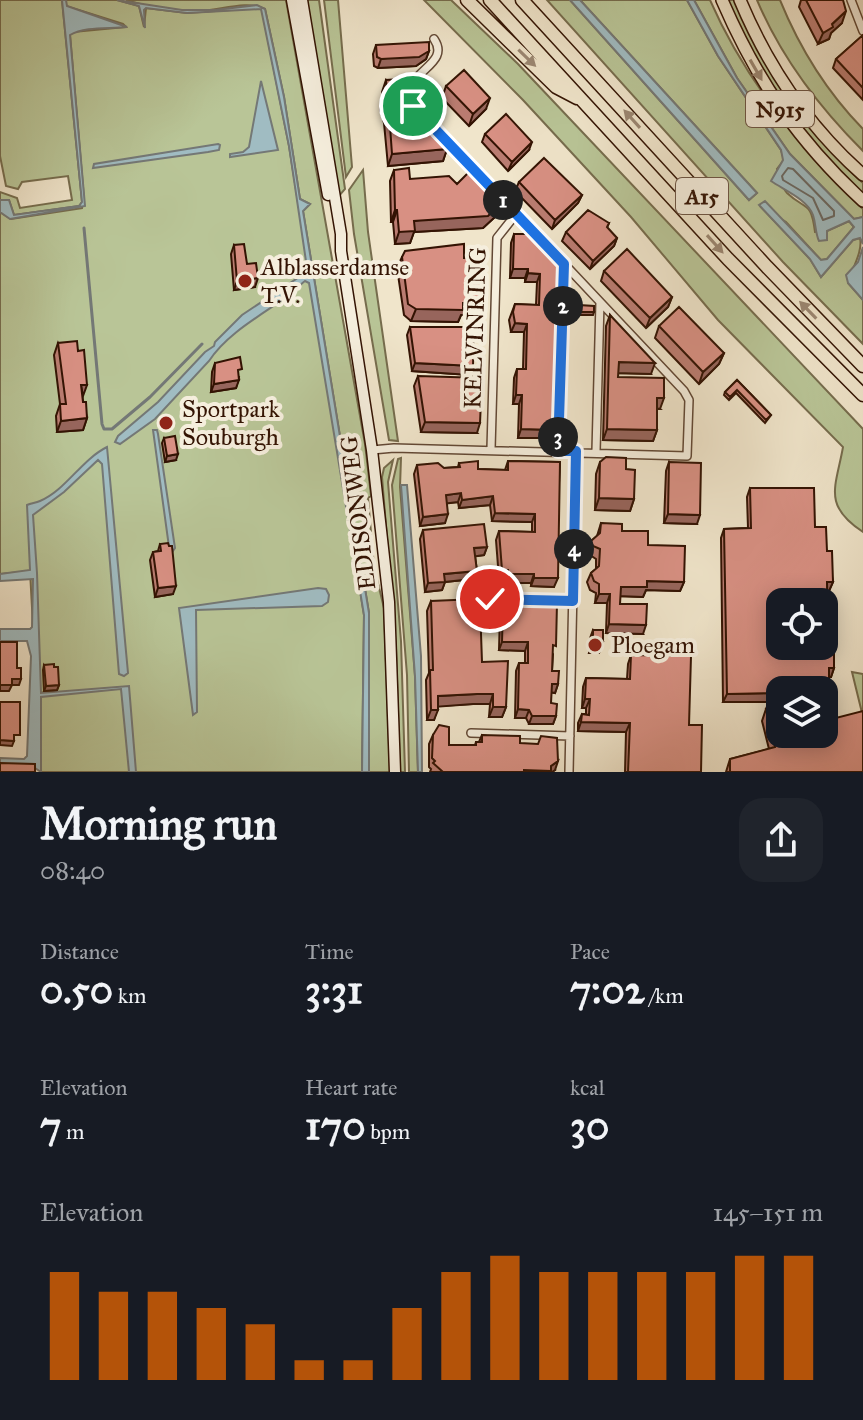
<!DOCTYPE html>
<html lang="en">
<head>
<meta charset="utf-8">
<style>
	body { margin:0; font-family:"IM FELL Great Primer",serif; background:#20242c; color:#f1f3f6; height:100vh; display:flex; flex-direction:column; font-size:30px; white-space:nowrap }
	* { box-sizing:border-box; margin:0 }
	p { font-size:26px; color:#9ea1a6 }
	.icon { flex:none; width:44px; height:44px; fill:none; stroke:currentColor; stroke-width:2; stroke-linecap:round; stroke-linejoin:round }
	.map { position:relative; height:772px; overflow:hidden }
	.panel { display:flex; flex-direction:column; background:#171b24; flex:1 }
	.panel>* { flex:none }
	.fabs { position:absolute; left:766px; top:588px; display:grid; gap:16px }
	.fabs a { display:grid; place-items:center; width:72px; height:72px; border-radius:16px; background:#171b24; box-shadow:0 4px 20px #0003; font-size:40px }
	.pin { position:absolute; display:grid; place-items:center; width:68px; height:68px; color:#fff; margin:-34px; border:4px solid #fff; border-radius:50%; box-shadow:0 2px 8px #0007 }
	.km { position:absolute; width:40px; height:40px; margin:-20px; border-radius:50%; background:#222; color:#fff; font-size:22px; line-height:40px; text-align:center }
	.round { display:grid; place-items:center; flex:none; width:84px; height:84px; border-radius:24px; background:#20242c }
	.overview { display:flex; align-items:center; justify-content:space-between; height:136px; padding:0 40px }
	h1 { font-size:44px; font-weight:800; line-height:60px }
	.metrics { display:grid; grid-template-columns:repeat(3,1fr); gap:12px; height:136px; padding:8px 40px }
	.metrics div { display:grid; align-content:center }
	.metrics b { font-size:40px; font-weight:800 }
	.metrics small { font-size:22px; font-weight:400 }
	.metrics p { font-size:22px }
	.chart { height:224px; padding:16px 40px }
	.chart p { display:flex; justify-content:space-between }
	.chart svg { width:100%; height:144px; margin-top:8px; stroke:#b45309; stroke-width:6 }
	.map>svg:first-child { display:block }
	.green { fill:#b9c597; stroke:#766c4d; stroke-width:2 }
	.water { fill:#a0bcc2; stroke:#747876; stroke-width:2 }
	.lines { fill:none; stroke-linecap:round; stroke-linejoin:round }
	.shore { stroke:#6a6862; stroke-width:2 }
	.stream { stroke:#747876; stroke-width:3 }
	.street-casing { stroke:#624835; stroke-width:10 }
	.secondary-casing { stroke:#331303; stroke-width:13 }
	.primary-casing { stroke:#331303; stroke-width:14 }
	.highway-casing { stroke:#331303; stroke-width:15 }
	.street { stroke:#f5eedd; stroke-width:7 }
	.secondary { stroke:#f5eedd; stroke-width:10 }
	.primary { stroke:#f0e5cb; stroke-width:11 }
	.highway { stroke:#f0e5cb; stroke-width:12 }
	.wall { fill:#ba7c71; stroke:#331303; stroke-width:2 }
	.shaded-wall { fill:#97655c; stroke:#331303; stroke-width:2 }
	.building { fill:#d89083; stroke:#331303; stroke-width:2; fill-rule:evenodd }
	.oneway { fill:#9b8671 }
	.route-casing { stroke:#fff; stroke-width:16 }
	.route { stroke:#1a73e8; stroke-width:10 }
	.poi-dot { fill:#8f2418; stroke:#f5eedd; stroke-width:3 }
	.labels { text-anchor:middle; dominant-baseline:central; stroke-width:8; stroke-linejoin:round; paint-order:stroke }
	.shield { fill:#f5eedd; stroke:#6d5544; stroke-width:2 }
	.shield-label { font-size:22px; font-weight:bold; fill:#331303 }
	.poi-label { font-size:24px; fill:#331303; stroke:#f5eedd; text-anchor:start }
	.street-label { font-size:24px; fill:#331303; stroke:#f5eedd }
</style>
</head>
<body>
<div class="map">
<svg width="863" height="772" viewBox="0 0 863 772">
	<rect width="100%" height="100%" fill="#f0e5cb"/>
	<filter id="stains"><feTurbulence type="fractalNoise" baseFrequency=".0025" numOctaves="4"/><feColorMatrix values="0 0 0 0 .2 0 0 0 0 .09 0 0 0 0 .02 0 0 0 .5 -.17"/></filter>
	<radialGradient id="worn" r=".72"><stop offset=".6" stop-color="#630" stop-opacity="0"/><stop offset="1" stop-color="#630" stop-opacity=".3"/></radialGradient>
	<path class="green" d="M 0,0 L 62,0 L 82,202 L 79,206 L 14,215 L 9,200 L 0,200 L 0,192 L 17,198 L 20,208 L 72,200 L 68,176 L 22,182 L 18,189 L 6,186 L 0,156 Z
		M 66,0 L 117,0 L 139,6 L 144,27 L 146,8 L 187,13 L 259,8 L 262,10 L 289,146 L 364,615 L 362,772 L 41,772 L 30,571 L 0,574 L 0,212 L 11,219 L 82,208 L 84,198 L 70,35 L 73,32 L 126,27 L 123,24 L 66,6 Z
		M 126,0 L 286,0 L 365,444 L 371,496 L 368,498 L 374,567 L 384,608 L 390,772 L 369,772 L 369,613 L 303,211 L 310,204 L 300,199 L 284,97 L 265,9 C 248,0 221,10 202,11 C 176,11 150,8 126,0 Z
		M 307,0 L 319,0 L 345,189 L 339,196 Z
		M 324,0 L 338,0 L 352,167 L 346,177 Z
		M 424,0 L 451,0 L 518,64 L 863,429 L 863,532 C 822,505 836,487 843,447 L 718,320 L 631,217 L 523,100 Z
		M 547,0 L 570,0 L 749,200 L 757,193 L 580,0 L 687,0 L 718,56 L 781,150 L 784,160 L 777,169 C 780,176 782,188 787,193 C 806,211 811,200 815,232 L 827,231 L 849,221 L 854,227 L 827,259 L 821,260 L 786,222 L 760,206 L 810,259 L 821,277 L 853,240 L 860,238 C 863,252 852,268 848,283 L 863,300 L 863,344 L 783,262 Z
		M 694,0 L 710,0 C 745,80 801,149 863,209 L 863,217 L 854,219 L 790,154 L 737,78 Z
		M 726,0 L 734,0 C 767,68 805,132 863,183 L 863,194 L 820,152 L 763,76 Z
		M 757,0 L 780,0 C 800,49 826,91 863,129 L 863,151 C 819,107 781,57 757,0 Z
		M 363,170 L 368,232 L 398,441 L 389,440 L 354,234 L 349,190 Z
		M 401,458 L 400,487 L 415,676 L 418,772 L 409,772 L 407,675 L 392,485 L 398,459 Z
		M 393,460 L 388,482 L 401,641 L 405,772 L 400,772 L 396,648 L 382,477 L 384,468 Z
		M 852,672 L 863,674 L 863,717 Z"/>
	<path class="water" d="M 62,0 L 66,0 L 67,6 L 127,27 C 109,29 85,26 70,35 L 85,206 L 10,219 L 0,212 L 0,200 L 9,200 L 14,215 L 79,206 L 82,202 Z
		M 117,0 L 182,10 L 215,10 L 257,5 L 265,9 L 284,97 L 300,199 L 310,204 L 303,211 L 369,613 L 369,772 L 362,772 L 364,615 L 309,283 L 305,281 C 297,287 290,295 281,301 C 256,318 225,336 209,361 L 155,419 L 120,444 L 115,442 L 118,436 L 158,402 L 205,352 L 214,346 L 215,342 L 242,315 L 302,275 L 307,268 L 289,146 L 261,9 L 187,13 L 146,8 L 144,10 L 145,28 L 139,6 Z
		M 570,0 L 580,0 L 757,193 L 749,200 Z
		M 687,0 L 694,0 L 737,78 L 790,154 L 854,219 L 863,217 L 863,244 L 860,238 L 853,240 L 821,277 L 810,259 L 759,205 L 765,201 L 821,260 L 827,259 L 854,227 L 849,221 L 827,231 L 827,240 L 819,241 C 815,232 816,224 813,215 C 807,199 784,190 771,181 L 783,160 L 781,150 L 718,56 Z
		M 261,81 L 278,150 L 230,157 L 230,154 L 243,152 L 249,147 Z
		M 218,144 L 220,145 L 219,150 L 208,152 L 93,168 L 94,164 Z
		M 863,247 L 863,300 L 848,283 L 846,275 L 858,262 Z
		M 153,430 L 157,430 L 158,434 L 175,548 L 173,551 L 169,547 Z
		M 107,447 L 128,673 L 124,676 L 119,674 L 102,464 L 98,460 L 64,492 L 33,515 L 37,573 L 41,693 L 129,686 L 136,772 L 129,772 L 121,689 L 41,697 L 41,772 L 35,768 L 0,768 L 0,758 L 24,759 L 27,756 L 31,656 L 27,641 L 0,641 L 0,629 L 30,629 L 32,627 L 33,579 L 0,581 L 0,574 L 30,570 L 27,505 C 31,503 35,503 40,501 C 66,490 81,460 107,447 Z
		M 401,485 L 407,485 L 421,656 L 422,772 L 418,772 L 415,676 Z
		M 318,588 L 326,589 L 329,595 L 328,602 L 322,606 L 196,610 L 197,712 L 193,715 L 179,608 Z"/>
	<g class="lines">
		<path class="shore" d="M 788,168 L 793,169 L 834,211 L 834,216 L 823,220 L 813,198 L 783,180 L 782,176 Z"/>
		<path class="stream" d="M 84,228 L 102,424 L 104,429 L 112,429 L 150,397 L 202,344"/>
		<g class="street-casing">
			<path id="street" d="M 851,0 L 863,31
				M 491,449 L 497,238 L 516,214
				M 372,450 L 394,448 L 687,456 L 689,400 L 684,391 L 408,98 C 408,70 451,64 434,39
				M 558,451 L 564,264
				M 596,451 L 600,302
				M 490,599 L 573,601
				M 471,733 L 570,736
				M 569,772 L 576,451"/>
		</g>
		<g class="secondary-casing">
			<path id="secondary" d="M 292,0 L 328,195
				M 302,0 L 341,234 L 341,251 L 372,450 L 389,602 L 395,772"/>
		</g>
		<g class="primary-casing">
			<path id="primary" d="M 722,0 C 757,81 798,141 863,201
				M 740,0 C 768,67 809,127 863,175"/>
		</g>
		<g class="highway-casing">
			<path id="highway" d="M 467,0 L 556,87 L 577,98
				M 490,0 L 728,259 L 863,395
				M 522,0 L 767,267 L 863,366"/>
		</g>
		<use href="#street" class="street"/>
		<use href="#secondary" class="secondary"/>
		<use href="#primary" class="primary"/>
		<use href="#highway" class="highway"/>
	</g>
	<path class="wall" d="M 801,0 L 843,0 L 842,23 L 831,33 L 829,39 L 818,44 L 799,7 Z
		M 863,35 L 863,100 L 833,68 L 836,59 Z
		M 376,45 L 429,51 L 426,59 L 416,66 L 378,68 L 374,66 L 373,54 Z
		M 386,80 L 403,104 L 447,149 L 443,161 L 388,166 L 384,123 L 380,109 L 383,101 L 382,92 Z
		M 446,86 L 486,109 L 469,126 L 442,98 Z
		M 485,134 L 529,150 L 508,171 L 482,142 Z
		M 394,170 L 410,179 L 457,184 L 496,216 L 483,228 L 414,232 L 410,243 L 395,244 L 393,222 L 391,222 L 390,181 Z
		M 519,182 L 582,195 L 578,203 L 552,229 L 515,191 Z
		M 609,223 L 607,228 L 617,238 L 614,246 L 590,269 L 562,241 L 566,232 Z
		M 514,234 L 560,268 L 555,430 L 552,438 L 518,438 L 519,404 L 513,404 L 514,378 L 517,369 L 523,369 L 524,332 L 511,332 L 509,320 L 515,304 L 536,305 L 537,282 L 525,282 L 525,278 L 510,278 L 511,243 Z
		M 234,245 L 247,264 L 255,287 L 234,290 L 231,254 Z
		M 402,257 L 464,258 L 483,303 L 479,315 L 461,315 L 458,322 L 411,321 L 404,315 L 397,268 Z
		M 604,271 L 672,297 L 668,307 L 646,328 L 601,281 Z
		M 610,315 L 651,374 L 618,373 L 618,377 L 660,409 L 657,409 L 657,430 L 653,441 L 603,440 L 606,326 Z
		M 659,326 L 724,353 L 719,364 L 699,384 L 655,338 Z
		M 410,327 L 470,375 L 412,371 L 407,335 Z
		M 58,343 L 82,396 L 87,418 L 83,430 L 57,432 L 56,416 L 60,404 L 54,355 Z
		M 215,363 L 239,377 L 236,388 L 211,392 L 212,372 Z
		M 418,376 L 477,433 L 421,432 L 414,386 Z
		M 737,380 L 771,415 L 765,423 L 736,393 L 729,400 L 724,395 L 725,392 Z
		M 164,438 L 176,460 L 165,462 L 162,443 Z
		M 508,461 L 560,462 L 554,587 L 531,586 L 531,583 L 505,583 L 505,579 L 499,579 L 496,540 L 499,531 L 532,532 L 532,522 L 492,521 L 490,505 L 459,508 L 458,502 L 447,503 L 445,523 L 420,526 L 414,474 L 417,465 L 444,468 L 458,467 L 459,463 L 478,469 L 505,470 Z
		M 600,462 L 626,469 L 634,499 L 630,511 L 595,510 L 596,474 Z
		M 669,462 L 697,524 L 664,523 L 666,471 Z
		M 750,488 L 815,527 L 827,551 L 833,582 L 829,591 L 827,591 L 828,653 L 834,668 L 831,677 L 829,677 L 826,701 L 780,690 L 780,702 L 723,702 L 721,538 L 724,529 L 748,528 L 747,497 Z
		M 601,523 L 622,531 L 648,545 L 684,582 L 680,591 L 646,590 L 643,597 L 620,596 L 620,604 L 643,634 L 606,633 L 607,603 L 595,603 L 596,593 L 590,590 L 587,582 L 591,573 L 596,569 L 596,559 L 590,555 L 588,550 L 591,541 L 597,536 Z
		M 423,530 L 487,547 L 484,555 L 475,556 L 477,571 L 473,579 L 445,582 L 442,590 L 425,592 L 420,539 Z
		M 160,544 L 169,546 L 173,594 L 155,597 L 150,560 L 153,552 L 158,551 Z
		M 431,601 L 482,662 L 506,707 L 502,717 L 489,717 L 490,704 L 473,704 L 438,706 L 434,720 L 427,720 L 426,680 L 429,673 L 427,611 Z
		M 508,602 L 553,654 L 552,671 L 558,684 L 555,693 L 551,692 L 551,703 L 556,716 L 553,724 L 529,724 L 526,718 L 515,718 L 516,671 L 519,663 L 525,663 L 525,651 L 499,650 L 500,613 L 503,605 L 507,605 Z
		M 593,630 L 603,642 L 599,653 L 589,653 L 589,641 Z
		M 631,655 L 689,725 L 701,772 L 625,772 L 626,732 L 578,731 L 578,723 L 582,714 L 586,714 L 586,708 L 582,708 L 583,687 L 586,678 L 627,679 L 628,664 Z
		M 44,665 L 59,685 L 57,690 L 44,691 L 43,670 Z
		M 766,709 L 780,734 L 863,772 L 726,772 L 730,759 L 769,749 L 762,721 Z
		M 433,735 L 449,745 L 475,745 L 476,742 L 479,742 L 482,735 L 520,743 L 555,770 L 552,772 L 430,772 L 431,769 L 429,767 L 429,744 Z"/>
	<path class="shaded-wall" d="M 846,11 L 842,23 L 831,33 L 829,39 L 818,44 L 823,33 Z
		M 429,51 L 426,59 L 416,66 L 378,68 L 381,59 Z
		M 490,98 L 486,109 L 469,126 L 473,114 Z
		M 532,142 L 529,150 L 508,171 L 512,162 Z
		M 447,149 L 443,161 L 388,166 L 392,154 Z
		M 582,195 L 578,203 L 552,229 L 555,220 Z
		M 500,204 L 496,216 L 483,228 L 414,232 L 410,243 L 395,244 L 399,232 L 414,221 Z
		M 395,210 L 397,210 L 393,222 L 391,222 Z
		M 617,238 L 614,246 L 590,269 L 593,261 Z
		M 513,269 L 528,269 L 525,278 L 510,278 Z
		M 528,273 L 540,274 L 537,282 L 525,282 Z
		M 258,278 L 255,287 L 234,290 L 237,281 Z
		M 672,297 L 668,307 L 646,328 L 650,318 Z
		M 463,303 L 483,303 L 479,315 L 461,315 L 458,322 L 411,321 L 416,309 Z
		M 579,312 L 594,312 L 593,315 L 578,315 Z
		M 515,323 L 527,324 L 524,332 L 511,332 Z
		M 724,353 L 719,364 L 699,384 L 703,372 Z
		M 619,362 L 655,363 L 651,374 L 615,373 Z
		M 415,363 L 473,366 L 470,375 L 412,371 Z
		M 239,380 L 236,388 L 211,392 L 214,384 Z
		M 81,385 L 87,385 L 83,396 Z
		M 516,395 L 522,395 L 519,404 L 513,404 Z
		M 657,398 L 664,398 L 660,409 L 654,408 Z
		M 87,418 L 83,430 L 57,432 L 61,421 Z
		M 425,422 L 480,423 L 477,433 L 421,432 Z
		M 521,429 L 555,430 L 552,438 L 518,438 Z
		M 607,429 L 657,430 L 653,441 L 603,440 Z
		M 178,454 L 176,460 L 165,462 L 167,456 Z
		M 461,493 L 458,502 L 442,504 L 446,495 Z
		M 493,496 L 490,505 L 459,508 L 462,500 Z
		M 599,498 L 634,499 L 630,511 L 595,510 Z
		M 495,513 L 535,514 L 532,522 L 492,521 Z
		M 448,514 L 445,523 L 420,526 L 423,517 Z
		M 668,514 L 700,515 L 697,524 L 664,523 Z
		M 487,547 L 484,555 L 471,557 L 474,548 Z
		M 502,570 L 508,570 L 505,579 L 499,579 Z
		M 477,571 L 473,579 L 445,582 L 442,590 L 425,592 L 428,583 L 444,574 Z
		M 508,574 L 534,574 L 531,583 L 505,583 Z
		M 534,578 L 558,578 L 554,587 L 531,586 Z
		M 647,581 L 684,582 L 680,591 L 646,590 L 643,597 L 617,596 L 621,587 Z
		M 827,582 L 833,582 L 829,591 L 824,591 Z
		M 176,586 L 173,594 L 155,597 L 158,588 Z
		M 599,594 L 610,594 L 607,603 L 595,603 Z
		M 609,624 L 646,625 L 643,634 L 606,633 Z
		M 502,642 L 528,642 L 525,651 L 499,650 Z
		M 593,642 L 603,642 L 599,653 L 589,653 Z
		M 829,668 L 834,668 L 831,677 L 825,677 Z
		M 12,679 L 21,679 L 19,685 L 10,685 Z
		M 552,684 L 558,684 L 555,693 L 549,692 Z
		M 0,685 L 12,685 L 9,691 L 0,691 Z
		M 59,685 L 57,690 L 44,691 L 46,686 Z
		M 824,692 L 829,692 L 826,701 L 824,701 Z
		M 780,693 L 780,702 L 723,702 L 727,694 Z
		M 477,694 L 493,694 L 490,704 L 473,704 L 434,707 L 438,696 Z
		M 585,699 L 590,699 L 586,708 L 582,708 Z
		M 493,707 L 506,707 L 502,717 L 489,717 Z
		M 518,709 L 529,710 L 526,718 L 515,718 Z
		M 431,710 L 438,710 L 434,720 L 427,720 Z
		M 532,716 L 556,716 L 553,724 L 529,724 Z
		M 581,722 L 630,723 L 626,732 L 578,731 Z
		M 0,740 L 14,741 L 12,746 L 0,745 Z
		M 558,761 L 555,770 L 552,772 L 523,772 L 524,770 L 551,766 Z"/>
	<path class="building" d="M 806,0 L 843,0 L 846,11 L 832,24 L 833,27 L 823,33 Z
		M 863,35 L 863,88 L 836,59 Z
		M 429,42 L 429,51 L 419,57 L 381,59 L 377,57 L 376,45 Z
		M 464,70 L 490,98 L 473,114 L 446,86 Z
		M 401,79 L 403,104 L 447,149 L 392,154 L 389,112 L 384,98 L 387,97 L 386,80 Z
		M 506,114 L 532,142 L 512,162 L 485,134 Z
		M 544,158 L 582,195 L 555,220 L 519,182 Z
		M 409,168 L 410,179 L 449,176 L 457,184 L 469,172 L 478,182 L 480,180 L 500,204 L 488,216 L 414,221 L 415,231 L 399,232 L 397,210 L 395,210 L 394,170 Z
		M 588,210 L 609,223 L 607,227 L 617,238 L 593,261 L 566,232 Z
		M 514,234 L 528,234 L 560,268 L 555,430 L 521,429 L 522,395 L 516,395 L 517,369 L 526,369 L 527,324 L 515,323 L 513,312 L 515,304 L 539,305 L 540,274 L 528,273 L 528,269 L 513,269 Z
		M 244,244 L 247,264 L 256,263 L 258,278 L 237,281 L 234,245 Z
		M 464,244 L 464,258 L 484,259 L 483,303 L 463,303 L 463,310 L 416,309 L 408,304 L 402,257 L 405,251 Z
		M 627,249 L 672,297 L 650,318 L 604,271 Z
		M 579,305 L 594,306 L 594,312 L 579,312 Z
		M 679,307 L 724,353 L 703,372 L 659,326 Z
		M 610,315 L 655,363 L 619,362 L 618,377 L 664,378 L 664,398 L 657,398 L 657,430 L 607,429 Z
		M 410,327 L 474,327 L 473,366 L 415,363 Z
		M 77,341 L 78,351 L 84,350 L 87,385 L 81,385 L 83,402 L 86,402 L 87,418 L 61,421 L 60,404 L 66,404 L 58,343 Z
		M 240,357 L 242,369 L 238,370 L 239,380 L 214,384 L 215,363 Z
		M 418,376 L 482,378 L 480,423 L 425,422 Z
		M 737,380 L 771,415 L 766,420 L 737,390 L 730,397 L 725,392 Z
		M 175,436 L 178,454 L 167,456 L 164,438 Z
		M 606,457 L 626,458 L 626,469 L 635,470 L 634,499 L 599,498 L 600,462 Z
		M 478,461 L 478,469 L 508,470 L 508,461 L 560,462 L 558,578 L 534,578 L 534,574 L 508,574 L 508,570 L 502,570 L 499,531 L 535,532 L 535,514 L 495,513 L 493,496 L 462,500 L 461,493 L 446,495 L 448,514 L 423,517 L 417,465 L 438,463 L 444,468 L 460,467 L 459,463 Z
		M 669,462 L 701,463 L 700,515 L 668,514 Z
		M 750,488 L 814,488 L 815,527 L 826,527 L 827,551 L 832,551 L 833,582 L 827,582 L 828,653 L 834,653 L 834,668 L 829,668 L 829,692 L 824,692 L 824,690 L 780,690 L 780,693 L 727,694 L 724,529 L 751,528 ZM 780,602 L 824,602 L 824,646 L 780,646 Z
		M 601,523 L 622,524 L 622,531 L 648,531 L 648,545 L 685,546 L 684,582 L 647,581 L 647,587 L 621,587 L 620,604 L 647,604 L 646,625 L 609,624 L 610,594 L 599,594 L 599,584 L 594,581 L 591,573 L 599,566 L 600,549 L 593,546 L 591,541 L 600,533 Z
		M 484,524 L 487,547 L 474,548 L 477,571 L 444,574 L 445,582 L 428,583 L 423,530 Z
		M 168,543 L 169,546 L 172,546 L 176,586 L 158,588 L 153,552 L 161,551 L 160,544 Z
		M 477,599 L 477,605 L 480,605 L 482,662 L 508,661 L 506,707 L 493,707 L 493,694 L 477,694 L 438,696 L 438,710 L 431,710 L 430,670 L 433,670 L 431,601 Z
		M 508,602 L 557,603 L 556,646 L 553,645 L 552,671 L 559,671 L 558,684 L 552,684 L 551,703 L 557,704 L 556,716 L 532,716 L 529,710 L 518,709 L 519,663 L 528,663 L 528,642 L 502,642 L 503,605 L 508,605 Z
		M 593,630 L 603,630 L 603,642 L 593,642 Z
		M 0,642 L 17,642 L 17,668 L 21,668 L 21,679 L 12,679 L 12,685 L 0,685 Z
		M 631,655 L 691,656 L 689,725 L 702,725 L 701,772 L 628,772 L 630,723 L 581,722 L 582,714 L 589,715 L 590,699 L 585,699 L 586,678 L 630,679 Z
		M 54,664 L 54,667 L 58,667 L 59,685 L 46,686 L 44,665 Z
		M 0,702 L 20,702 L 20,735 L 14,735 L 14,741 L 0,740 Z
		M 766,709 L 780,709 L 780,734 L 824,734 L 824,721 L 863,711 L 863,772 L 730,772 L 730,759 L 775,747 Z
		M 439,725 L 449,727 L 449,745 L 476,745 L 476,742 L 482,742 L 482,735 L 520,736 L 520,743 L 538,744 L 541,736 L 557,738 L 558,761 L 551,766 L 551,771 L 524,770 L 524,772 L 443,772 L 433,763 L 435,761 L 432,758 L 433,735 Z
		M 0,763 L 35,764 L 35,772 L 0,772 Z"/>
	<defs><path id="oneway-solid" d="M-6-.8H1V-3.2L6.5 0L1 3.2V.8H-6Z" transform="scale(2)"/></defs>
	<g class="oneway">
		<use href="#oneway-solid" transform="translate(527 58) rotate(44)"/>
		<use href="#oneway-solid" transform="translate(756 70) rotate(60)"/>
		<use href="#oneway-solid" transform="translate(632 119) rotate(-132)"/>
		<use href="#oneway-solid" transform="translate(715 244) rotate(48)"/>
		<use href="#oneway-solid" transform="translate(808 310) rotate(-134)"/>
	</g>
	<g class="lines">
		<g class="route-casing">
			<path id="route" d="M 413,106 L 564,264 L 558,451 L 576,451 L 573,601 L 490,599"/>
		</g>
		<use href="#route" class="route"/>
	</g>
	<g class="poi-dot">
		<circle cx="245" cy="281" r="8"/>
		<circle cx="166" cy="423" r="8"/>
		<circle cx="595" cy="645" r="8"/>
	</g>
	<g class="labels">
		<g class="shield">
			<rect x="746" y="91" width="68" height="36" rx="6"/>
			<rect x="676" y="178" width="52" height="36" rx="6"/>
		</g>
		<g class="shield-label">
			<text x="780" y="109">N915</text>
			<text x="702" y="196">A15</text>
		</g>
		<g class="poi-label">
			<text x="261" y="267">Alblasserdamse<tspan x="261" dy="28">T.V.</tspan></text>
			<text x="182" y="409">Sportpark<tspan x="182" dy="28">Souburgh</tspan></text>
			<text x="611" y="645">Ploegam</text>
		</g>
		<g class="street-label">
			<text transform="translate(475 328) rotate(-88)">KELVINRING</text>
			<text transform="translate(358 513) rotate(-97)">EDISONWEG</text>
		</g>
	</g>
	<rect width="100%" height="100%" filter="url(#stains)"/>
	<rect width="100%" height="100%" fill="url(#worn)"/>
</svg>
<div class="fabs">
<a><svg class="icon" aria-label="locate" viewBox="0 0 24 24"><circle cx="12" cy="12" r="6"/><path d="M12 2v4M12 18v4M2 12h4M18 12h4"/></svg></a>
<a><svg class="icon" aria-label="layers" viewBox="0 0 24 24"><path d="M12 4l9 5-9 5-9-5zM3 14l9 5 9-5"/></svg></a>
</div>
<div class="pin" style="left:413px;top:106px;background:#1e9e55"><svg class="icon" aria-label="arrive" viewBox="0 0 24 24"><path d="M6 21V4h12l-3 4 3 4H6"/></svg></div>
<div class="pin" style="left:490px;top:599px;background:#d93025"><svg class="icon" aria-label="check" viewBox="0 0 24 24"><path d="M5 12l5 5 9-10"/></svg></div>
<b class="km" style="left:503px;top:200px">1</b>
<b class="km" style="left:563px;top:306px">2</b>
<b class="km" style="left:558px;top:437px">3</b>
<b class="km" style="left:574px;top:549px">4</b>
</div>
<section class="panel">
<div class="overview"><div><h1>Morning run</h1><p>08:40</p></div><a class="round"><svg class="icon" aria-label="share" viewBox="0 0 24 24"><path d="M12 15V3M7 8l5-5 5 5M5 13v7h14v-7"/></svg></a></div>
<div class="metrics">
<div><p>Distance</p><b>0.50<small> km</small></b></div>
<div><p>Time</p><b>3:31</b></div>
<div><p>Pace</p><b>7:02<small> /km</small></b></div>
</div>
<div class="metrics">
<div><p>Elevation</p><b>7<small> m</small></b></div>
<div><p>Heart rate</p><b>170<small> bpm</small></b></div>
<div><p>kcal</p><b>30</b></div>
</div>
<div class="chart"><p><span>Elevation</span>145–151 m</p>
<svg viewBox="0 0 160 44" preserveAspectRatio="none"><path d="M5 44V11M15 44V17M25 44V17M35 44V22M45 44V27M55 44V38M65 44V38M75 44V22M85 44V11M95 44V6M105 44V11M115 44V11M125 44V11M135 44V11M145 44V6M155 44V6"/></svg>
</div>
</section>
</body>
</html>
